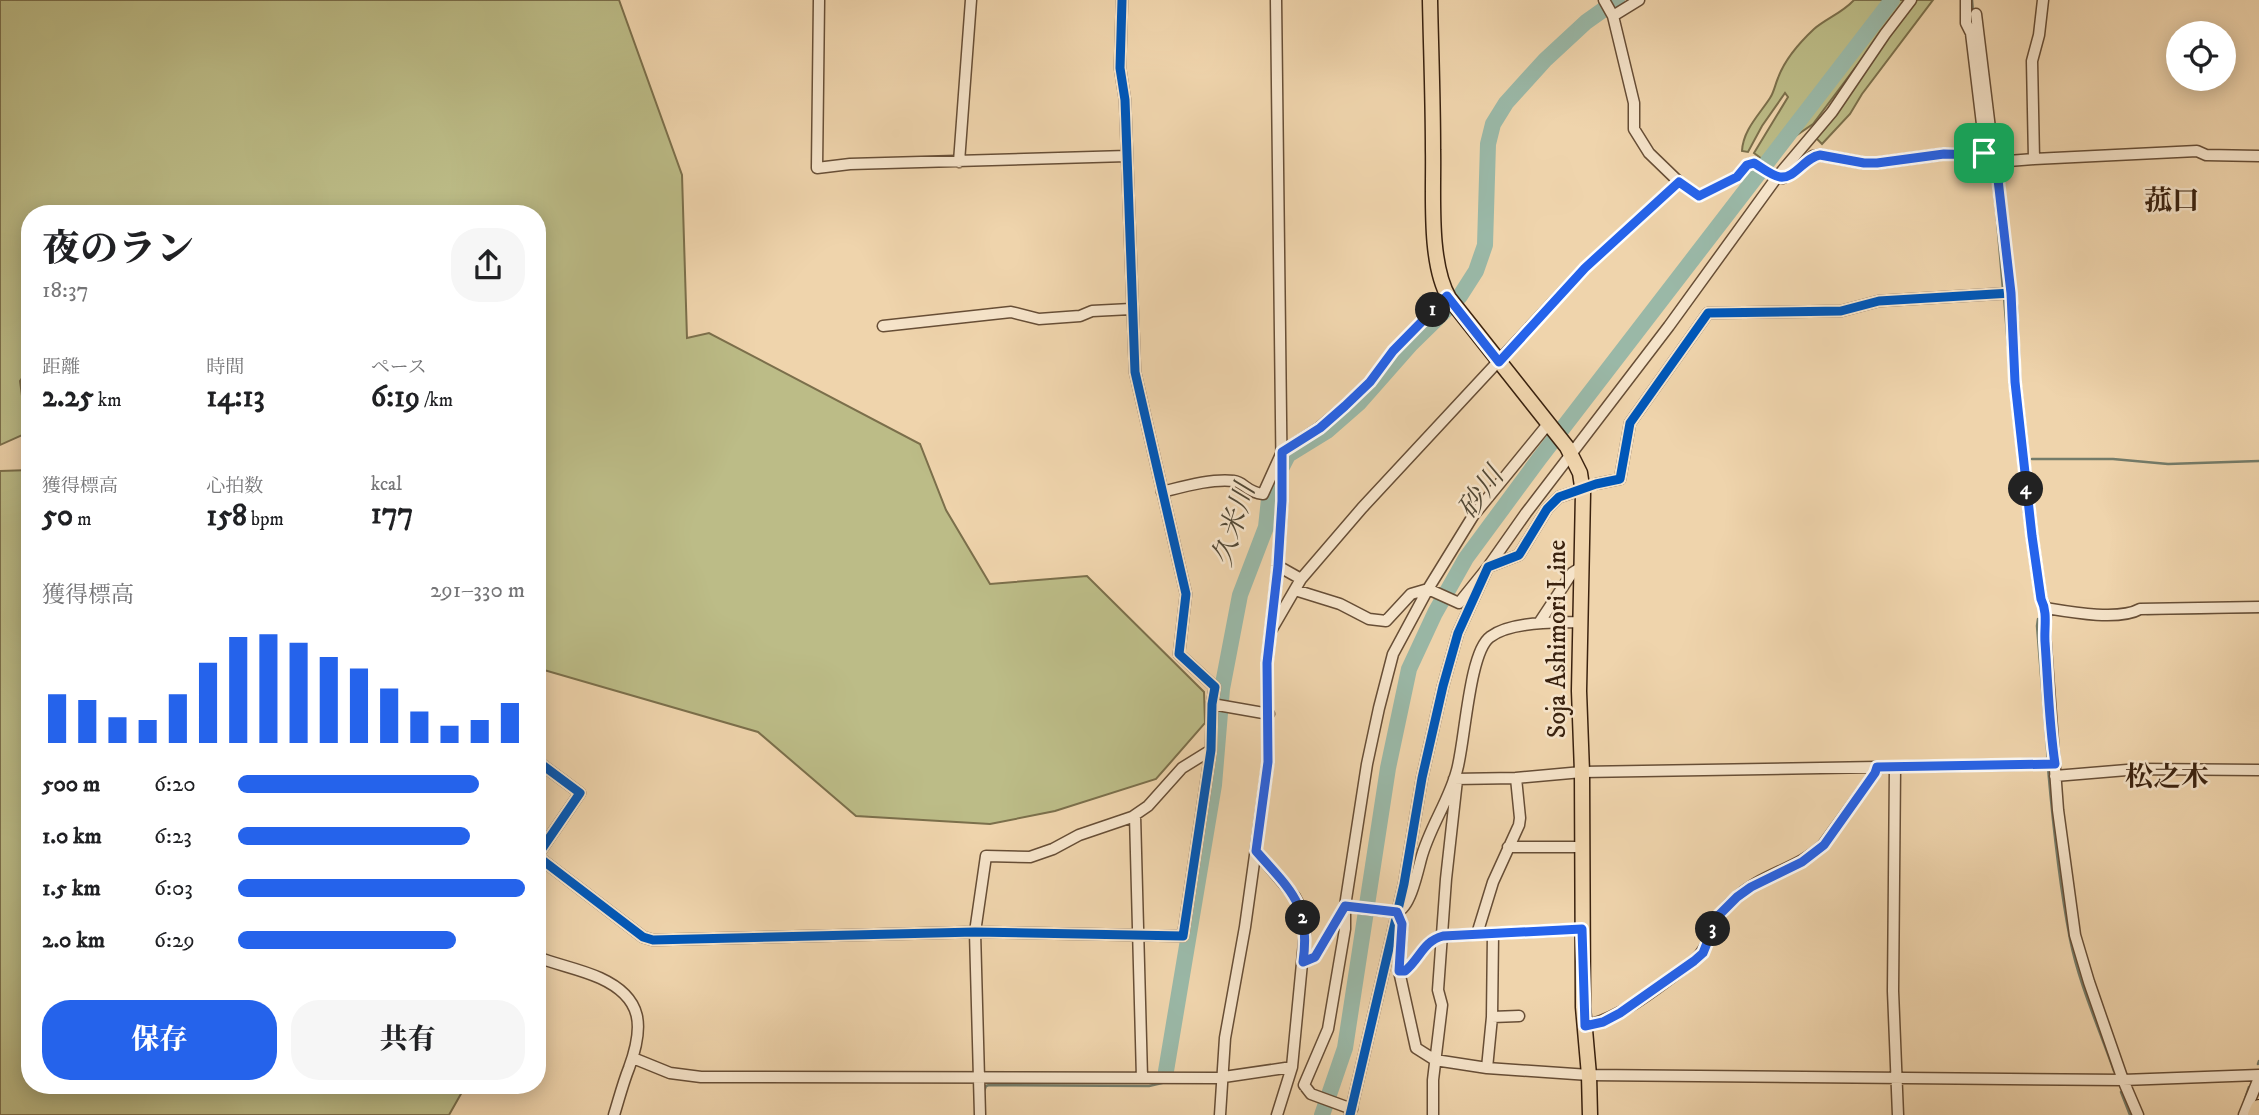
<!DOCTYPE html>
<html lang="ja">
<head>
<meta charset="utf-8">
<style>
	body { margin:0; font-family:"IM FELL DW Pica","Noto Serif JP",serif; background:#f6f6f6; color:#202124; height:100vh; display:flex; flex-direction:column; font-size:26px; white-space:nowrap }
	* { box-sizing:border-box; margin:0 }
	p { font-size:23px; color:#757577 }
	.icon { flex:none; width:38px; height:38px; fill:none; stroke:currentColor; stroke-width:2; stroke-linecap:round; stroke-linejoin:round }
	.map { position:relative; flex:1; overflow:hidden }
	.panel { position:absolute; left:21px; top:205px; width:525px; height:889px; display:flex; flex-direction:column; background:#fff; border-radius:28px; box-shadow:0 4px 18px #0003 }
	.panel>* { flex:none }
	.tools { position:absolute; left:2166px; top:21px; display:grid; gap:14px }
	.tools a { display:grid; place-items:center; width:70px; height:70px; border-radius:50%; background:#fff; box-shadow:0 4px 18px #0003; font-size:35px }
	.pin { position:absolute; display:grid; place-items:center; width:60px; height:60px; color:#fff; margin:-30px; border-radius:14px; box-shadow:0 4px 10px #0006 }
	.km { position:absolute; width:35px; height:35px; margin:-18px; border-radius:50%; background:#222; color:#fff; font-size:19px; line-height:35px; text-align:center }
	.round { display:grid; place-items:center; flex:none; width:74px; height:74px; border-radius:28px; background:#f6f6f6 }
	.head { display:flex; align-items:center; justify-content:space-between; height:119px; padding:0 21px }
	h1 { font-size:38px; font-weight:800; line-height:52px }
	.metrics { display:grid; grid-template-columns:repeat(3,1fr); gap:10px; height:119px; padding:7px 21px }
	.metrics div { display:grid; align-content:center }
	.metrics b { font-size:30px; font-weight:800 }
	.metrics small { font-size:19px; font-weight:400 }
	.metrics p { font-size:19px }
	.chart { height:196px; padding:14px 21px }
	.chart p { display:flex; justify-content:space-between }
	.chart svg { width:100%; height:126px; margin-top:7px; stroke:#2563eb; stroke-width:6 }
	.action { display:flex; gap:14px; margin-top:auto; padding:14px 21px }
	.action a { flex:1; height:80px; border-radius:28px; background:#2563eb; color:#fff; font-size:28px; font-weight:800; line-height:80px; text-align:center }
	.action a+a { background:#f6f6f6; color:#202124 }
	ul { padding:0 21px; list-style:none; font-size:23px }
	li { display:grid; grid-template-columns:112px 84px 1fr; align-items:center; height:52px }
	li i { height:18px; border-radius:9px; background:#2563eb }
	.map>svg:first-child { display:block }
	.green { fill:#bcbc87; stroke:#7b6f4b; stroke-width:2 }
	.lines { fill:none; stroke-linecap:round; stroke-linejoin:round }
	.stream { stroke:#747c6a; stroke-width:2.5 }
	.river { stroke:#9ab8a7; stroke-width:16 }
	.minor-casing { stroke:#674e36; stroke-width:13 }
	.major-casing { stroke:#3a220f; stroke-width:17 }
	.highway-casing { stroke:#3a220f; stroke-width:18 }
	.minor { stroke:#f5e3c9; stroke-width:10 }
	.major { stroke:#efd4ac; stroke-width:14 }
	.highway { stroke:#efd4ac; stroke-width:16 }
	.cycleway-casing { stroke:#f5e3c9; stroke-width:13 }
	.cycleway { stroke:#0057b8; stroke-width:9 }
	.route-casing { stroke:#fff; stroke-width:14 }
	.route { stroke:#2563eb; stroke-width:9 }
	.labels { text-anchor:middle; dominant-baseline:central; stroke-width:5; stroke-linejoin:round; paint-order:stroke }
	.street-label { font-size:26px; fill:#3a220f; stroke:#f5e3c9 }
	.neighbourhood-label { font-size:28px; font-weight:bold; fill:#3a220f; stroke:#f5e3c9 }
	.water-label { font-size:28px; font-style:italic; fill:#524835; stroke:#f5e3c9 }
</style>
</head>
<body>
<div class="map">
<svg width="2259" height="1115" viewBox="0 0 2259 1115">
	<rect width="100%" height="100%" fill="#efd4ac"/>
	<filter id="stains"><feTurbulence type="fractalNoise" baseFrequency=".00286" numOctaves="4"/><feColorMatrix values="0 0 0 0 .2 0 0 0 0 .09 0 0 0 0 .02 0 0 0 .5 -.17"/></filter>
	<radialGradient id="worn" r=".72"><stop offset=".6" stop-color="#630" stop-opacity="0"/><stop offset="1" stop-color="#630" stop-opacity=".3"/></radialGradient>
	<path class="green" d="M 0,0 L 619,0 L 682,175 L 687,338 L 709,333 L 920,444 L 946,510 L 990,584 L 1087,576 L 1204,692 L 1205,723 L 1156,779 L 1055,811 L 990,824 L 856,816 L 758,732 L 537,668 L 537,214 L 30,214 L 30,367 L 20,381 L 27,433 L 0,445 Z
		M 1854,0 L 1906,0 L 1813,124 L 1762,159 L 1754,153 L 1788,97 L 1785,93 L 1762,126 L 1748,152 L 1742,151 C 1743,130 1759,115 1770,98 C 1774,92 1775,85 1778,78 C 1785,59 1799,43 1814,29 C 1827,18 1842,13 1854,0 Z
		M 1915,0 L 1933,0 L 1862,94 L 1850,114 L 1822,144 L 1816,138 Z
		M 30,470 L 30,1085 L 466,1085 L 449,1115 L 0,1115 L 0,471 Z"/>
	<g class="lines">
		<path class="stream" d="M 1972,0 L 1973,12
			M 1997,220 L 2003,290
			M 2004,297 L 2008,346
			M 2032,459 L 2113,459 L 2168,464 L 2259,461
			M 2023,499 L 2024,513
			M 2147,614 L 2259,612
			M 2038,619 L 2037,626 L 2048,761
			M 2048,768 C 2053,825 2059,883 2070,939 C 2079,984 2099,1028 2114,1071
			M 2258,1064 L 2259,1061
			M 984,1091 L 986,1086 L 989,1085 L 1149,1086 L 1162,1083
			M 2121,1092 L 2130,1115
			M 2245,1099 L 2249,1087"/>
		<path class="river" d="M 1166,1071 L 1214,785 L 1222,689 L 1240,595 L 1266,527 L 1270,490 L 1288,455 L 1327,431 L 1359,403 L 1411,344 L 1460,296 L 1476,271 L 1485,245 L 1488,144 L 1493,124 L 1506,103 L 1545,60 L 1586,22 L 1617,0
			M 1322,1115 L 1345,1048 L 1388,768 L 1409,669 L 1435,613 L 1466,558 L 1539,459 L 1892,0"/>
		<g class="minor-casing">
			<path id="minor" d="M 819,0 L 817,168 L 850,164 L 1127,156
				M 1604,0 L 1613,16 L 1634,103 L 1634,129 L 1649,153 L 1679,182 L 1699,196 L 1737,177 L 1747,165 L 1754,163 L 1777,177 L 1783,178 L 1792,173 L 1813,156 L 1820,155 L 1864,163 L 1877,163 L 1944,154 L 1981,155 L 1985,149 L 1971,33 L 1966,23 L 1966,0
				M 2043,0 L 2039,35 L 2032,61 L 2034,159 L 1996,162 L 2012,308 L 2015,382 L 2032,536 L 2041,599 L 2046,608 L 2045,634 L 2058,810 L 2075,935 L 2089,982 L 2123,1080 L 2138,1115
				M 1976,14 L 1993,153 L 1996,162
				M 1613,16 L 1639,0
				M 2034,159 L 2197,151 L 2206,155 L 2259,156
				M 959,162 L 971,0
				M 883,326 L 1011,312 L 1039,319 L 1080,316 L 1092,311 L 1131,309
				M 1596,484 L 1620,479 L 1630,423 L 1708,313 L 1841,311 L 1879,301 L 2011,293
				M 1162,492 C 1182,487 1213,478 1234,481 C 1244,482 1246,492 1263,494 L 1282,452 L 1319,428 L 1345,406 L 1370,382 L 1393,351 L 1447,296
				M 1278,566 L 1301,579
				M 1295,590 L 1340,604 L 1369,619 L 1386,621 L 1411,594 L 1428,589 L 1459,603
				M 1459,603 L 1488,567 L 1526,513 L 1669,326 L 1777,177 L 1832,112 L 1885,34 L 1911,0
				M 2046,608 C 2070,612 2119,621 2140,609 L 2259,607
				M 1539,623 L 1572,573 L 1580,568
				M 1272,629 L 1301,579 L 1362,508 L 1585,268 L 1679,182
				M 1212,704 L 1269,714
				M 537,761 L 580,793 L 537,856 L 643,937 L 653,940 L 975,932 L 1183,936 L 1211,750 L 1212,704 L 1215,687 L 1179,654 L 1186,594 L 1135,372 L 1125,100 L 1120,68 L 1122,0
				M 1895,767 L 1893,991 L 1898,1115
				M 2055,776 L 2139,769 L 2259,770
				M 1454,779 L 1516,778 L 1582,772 L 2055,764
				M 1135,815 L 1142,1078
				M 1508,847 L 1581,847
				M 1256,851 L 1295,897 L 1302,910 L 1305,932 L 1292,1067 L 1277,1115
				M 1345,906 C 1355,907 1390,913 1398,911 C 1410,908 1418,870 1421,859 C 1429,828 1449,801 1457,770 C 1465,742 1469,652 1490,637 C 1511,621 1554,623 1579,622
				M 1397,912 L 1402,924 L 1399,971 L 1416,1048 L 1435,1060 L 1487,1068 L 1589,1075 L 2123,1080 L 2259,1075
				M 1477,934 L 1493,882 L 1519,825 L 1520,818 L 1516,778
				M 537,957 C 558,965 580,969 600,978 C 644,998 644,1027 629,1068 C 623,1083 619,1099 614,1115
				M 1303,962 L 1315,957 L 1345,906
				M 1399,971 L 1405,971 C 1420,959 1423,941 1443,936 L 1582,929
				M 1492,1017 L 1519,1016
				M 1585,1026 C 1626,1016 1660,985 1694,961 C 1708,948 1709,935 1718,919 C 1722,911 1729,904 1735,899 C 1760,874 1798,869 1823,845 L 1875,773 L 1877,767
				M 633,1058 L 670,1073 L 701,1077 L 1217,1078 L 1292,1067
				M 1487,1068 L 1492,1017 L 1493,934
				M 1304,1085 L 1328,1029 L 1345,929 L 1345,906 L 1367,764 L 1379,708 L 1393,654 L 1428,589 L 1473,516 L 1548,424
				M 1304,1085 L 1311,1094 L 1352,1109
				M 980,1115 L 975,932 L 986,856 L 1030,857 L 1053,849 L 1079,835 L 1132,817 L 1148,806 L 1182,768 L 1211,750
				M 1220,1115 L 1225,1038 L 1245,927 L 1268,762 L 1267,663 L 1278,566 L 1282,501 L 1276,0
				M 1350,1115 L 1404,884 L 1422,778 L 1443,686 L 1458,633 L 1488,567 L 1519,555 L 1547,509 L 1559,497 L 1574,492
				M 1433,1115 L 1433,1080 L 1442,1005 L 1438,990 L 1446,879 L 1457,780
				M 2244,1115 L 2259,1078"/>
		</g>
		<g class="major-casing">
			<path id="major" d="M 1430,0 C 1431,50 1433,100 1433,150 C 1434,192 1428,262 1449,298 L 1567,447 L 1580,473 L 1583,493 L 1579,691 L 1582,772 L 1583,1007 L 1589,1075 L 1590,1115"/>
		</g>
		<g class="highway-casing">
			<path id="highway" d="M 2256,1115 L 2259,1108"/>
		</g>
		<use href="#minor" class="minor"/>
		<use href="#major" class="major"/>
		<use href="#highway" class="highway"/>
		<g class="cycleway-casing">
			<path id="cycleway" d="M 537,761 L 580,793 L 537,856 L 643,937 L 653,940 L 975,932 L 1183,936 L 1211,750 L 1212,704 L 1215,687 L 1179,654 L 1186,594 L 1135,372 L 1125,100 L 1120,68 L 1122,0
				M 1350,1115 L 1404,884 L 1422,778 L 1443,686 L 1458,633 L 1488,567 L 1519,555 L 1547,509 L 1559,497 L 1596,484 L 1620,479 L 1630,423 L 1708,313 L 1841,311 L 1879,301 L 2011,293"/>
		</g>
		<use href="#cycleway" class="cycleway"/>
	</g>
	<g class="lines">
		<g class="route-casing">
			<path id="route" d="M 1984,153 L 1993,153 L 1996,162 L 2011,293 L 2015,382 L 2032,536 L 2041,599 C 2048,613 2044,627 2045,642 C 2048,683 2049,724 2055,764 L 1877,767 L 1875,773 L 1824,845 L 1802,862 L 1751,887 L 1737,897 L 1718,916 L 1703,953 L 1694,961 L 1620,1013 L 1603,1022 L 1585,1026 L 1582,929 L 1443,936 C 1423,941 1420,959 1405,971 L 1399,971 L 1402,924 L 1397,912 L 1345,906 L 1315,957 L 1303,962 C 1311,905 1291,891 1256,851 L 1268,762 L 1267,663 L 1278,566 L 1282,501 L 1282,452 L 1320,428 L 1345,406 L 1370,382 L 1393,351 L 1447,296 L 1499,362 L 1585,268 L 1679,182 L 1699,196 L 1737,177 L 1747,165 L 1754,163 C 1761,167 1772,176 1780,177 C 1795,179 1805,157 1820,155 L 1864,163 L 1877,163 L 1944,154 L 1982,155 Z"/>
		</g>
		<use href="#route" class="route"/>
	</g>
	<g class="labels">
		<g class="street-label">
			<text transform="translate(1557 639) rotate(-90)">Soja Ashimori Line</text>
		</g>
		<g class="neighbourhood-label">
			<text x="2172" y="201">菰口</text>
			<text x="2167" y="777">松之木</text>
		</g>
		<g class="water-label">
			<text transform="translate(1481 493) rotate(-54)">砂川</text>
			<text transform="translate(1234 525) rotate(-73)">久米川</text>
		</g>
	</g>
	<rect width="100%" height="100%" filter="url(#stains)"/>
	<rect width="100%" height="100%" fill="url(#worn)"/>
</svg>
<div class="tools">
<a><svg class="icon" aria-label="locate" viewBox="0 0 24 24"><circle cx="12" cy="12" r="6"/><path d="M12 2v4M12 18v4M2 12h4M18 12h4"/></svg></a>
</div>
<div class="pin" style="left:1984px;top:153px;background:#1e9e55"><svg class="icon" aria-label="arrive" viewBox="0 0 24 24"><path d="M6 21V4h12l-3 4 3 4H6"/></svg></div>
<b class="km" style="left:1433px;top:310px">1</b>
<b class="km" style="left:1303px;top:918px">2</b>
<b class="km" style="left:1713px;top:929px">3</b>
<b class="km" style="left:2026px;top:489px">4</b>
<section class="panel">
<div class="head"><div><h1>夜のラン</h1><p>18:37</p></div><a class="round"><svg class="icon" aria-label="share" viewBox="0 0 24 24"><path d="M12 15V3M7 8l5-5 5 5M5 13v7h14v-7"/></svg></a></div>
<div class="metrics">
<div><p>距離</p><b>2.25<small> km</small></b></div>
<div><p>時間</p><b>14:13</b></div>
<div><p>ペース</p><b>6:19<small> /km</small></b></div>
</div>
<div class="metrics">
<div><p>獲得標高</p><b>50<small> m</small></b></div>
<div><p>心拍数</p><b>158<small> bpm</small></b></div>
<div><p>kcal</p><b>177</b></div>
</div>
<div class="chart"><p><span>獲得標高</span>291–330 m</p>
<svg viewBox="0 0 160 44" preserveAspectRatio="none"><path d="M5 44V27M15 44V29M25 44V35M35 44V36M45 44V27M55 44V16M65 44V7M75 44V6M85 44V9M95 44V14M105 44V18M115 44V25M125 44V33M135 44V38M145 44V36M155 44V30"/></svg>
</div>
<ul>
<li><b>500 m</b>6:20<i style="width:84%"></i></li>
<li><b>1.0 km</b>6:23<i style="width:81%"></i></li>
<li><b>1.5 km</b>6:03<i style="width:100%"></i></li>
<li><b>2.0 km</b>6:29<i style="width:76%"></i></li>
</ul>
<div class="action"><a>保存</a><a>共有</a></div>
</section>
</div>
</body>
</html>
